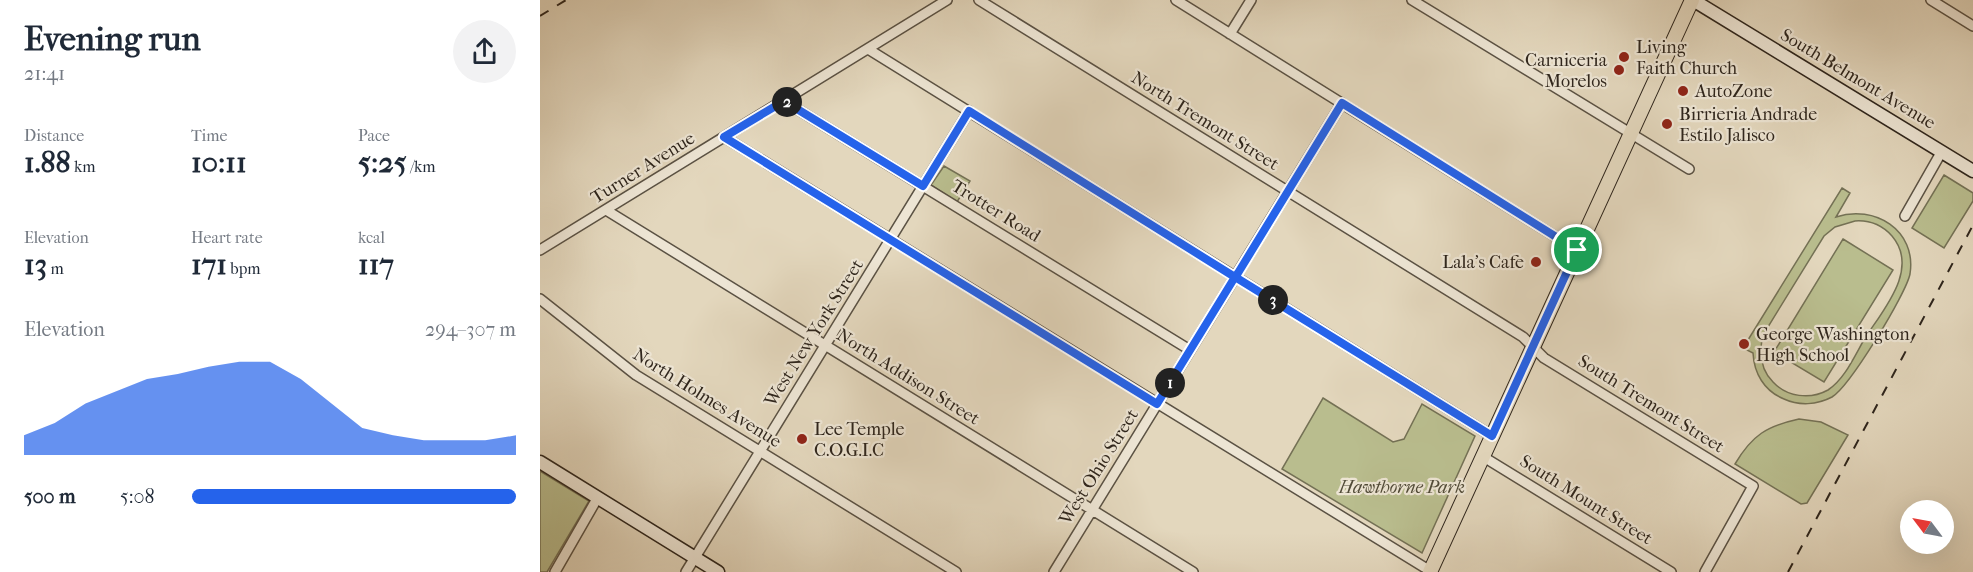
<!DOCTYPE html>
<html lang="en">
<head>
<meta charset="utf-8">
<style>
	body { margin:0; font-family:"IM FELL French Canon",serif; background:#f2f2f3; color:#1f2937; height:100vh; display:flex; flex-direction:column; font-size:22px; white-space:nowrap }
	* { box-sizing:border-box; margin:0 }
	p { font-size:20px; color:#747a83 }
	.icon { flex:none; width:33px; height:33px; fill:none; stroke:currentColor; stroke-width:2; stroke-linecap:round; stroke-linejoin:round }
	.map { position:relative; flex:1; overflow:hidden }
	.drawer { display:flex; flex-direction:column; background:#fff; width:540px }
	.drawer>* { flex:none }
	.needle { width:39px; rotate:302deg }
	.buttons { position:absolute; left:1360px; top:500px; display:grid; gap:12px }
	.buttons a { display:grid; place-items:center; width:54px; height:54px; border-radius:50%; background:#fff; box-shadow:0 6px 24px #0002; font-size:30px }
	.pin { position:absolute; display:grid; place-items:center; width:51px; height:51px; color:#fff; margin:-26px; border:3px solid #fff; border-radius:50%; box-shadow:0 2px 6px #0007 }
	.km { position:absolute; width:30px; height:30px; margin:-15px; border-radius:50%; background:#222; color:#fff; font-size:16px; line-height:30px; text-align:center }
	.round { display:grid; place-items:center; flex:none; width:63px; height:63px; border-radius:32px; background:#f2f2f3 }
	.headline { display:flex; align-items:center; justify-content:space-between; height:102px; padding:0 24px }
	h1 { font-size:33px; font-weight:800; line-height:45px }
	.metrics { display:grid; grid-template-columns:repeat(3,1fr); gap:9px; height:102px; padding:6px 24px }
	.metrics div { display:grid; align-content:center }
	.metrics b { font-size:30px; font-weight:800 }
	.metrics small { font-size:16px; font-weight:400 }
	.metrics p { font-size:16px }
	.chart { height:168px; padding:12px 24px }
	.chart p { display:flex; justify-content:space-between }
	.chart svg { width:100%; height:108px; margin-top:6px; fill:#2563eb; opacity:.7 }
	ul { padding:0 24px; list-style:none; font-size:20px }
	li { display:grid; grid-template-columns:96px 72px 1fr; align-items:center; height:45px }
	li i { height:15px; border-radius:8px; background:#2563eb }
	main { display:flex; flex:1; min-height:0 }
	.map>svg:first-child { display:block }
	.green { fill:#b9bd8e; stroke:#747155; stroke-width:1.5; fill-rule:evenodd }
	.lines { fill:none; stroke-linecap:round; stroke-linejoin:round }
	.street-casing { stroke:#5b5244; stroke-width:12 }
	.secondary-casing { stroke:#2e251c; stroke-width:15 }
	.primary-casing { stroke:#2e251c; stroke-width:16 }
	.street { stroke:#ede5d4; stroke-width:9 }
	.secondary { stroke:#ede5d4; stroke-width:12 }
	.primary { stroke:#e3d7bd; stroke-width:14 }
	.rail { stroke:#2e251c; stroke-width:2; stroke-dasharray:10 10; stroke-linecap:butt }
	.route-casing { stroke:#fff; stroke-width:12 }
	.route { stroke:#2563eb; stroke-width:8 }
	.poi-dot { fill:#8f2418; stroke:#ede5d4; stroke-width:2 }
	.labels { text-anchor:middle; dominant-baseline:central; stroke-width:4.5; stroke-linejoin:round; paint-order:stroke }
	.poi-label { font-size:18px; fill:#2e251c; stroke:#ede5d4; text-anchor:start }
	.street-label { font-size:18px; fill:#2e251c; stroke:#ede5d4 }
	.park-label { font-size:18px; font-style:italic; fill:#514b38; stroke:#ede5d4 }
</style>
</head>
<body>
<main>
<section class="drawer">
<div class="headline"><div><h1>Evening run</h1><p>21:41</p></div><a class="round"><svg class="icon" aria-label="share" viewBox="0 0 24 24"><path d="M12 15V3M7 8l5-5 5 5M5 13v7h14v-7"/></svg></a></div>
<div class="metrics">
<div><p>Distance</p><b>1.88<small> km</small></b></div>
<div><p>Time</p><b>10:11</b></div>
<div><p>Pace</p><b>5:25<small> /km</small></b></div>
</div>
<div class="metrics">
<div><p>Elevation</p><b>13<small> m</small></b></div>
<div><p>Heart rate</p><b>171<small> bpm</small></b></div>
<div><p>kcal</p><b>117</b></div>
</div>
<div class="chart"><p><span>Elevation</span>294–307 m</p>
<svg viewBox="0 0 160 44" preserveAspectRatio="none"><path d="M0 44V36L10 31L20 23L30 18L40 13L50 11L60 8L70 6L80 6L90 13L100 23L110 33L120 36L130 38L140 38L150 38L160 36V44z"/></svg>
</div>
<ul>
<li><b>500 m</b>5:08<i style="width:100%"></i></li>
</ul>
</section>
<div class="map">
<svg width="1433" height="572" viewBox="0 0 1433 572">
	<rect width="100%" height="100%" fill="#e3d7bd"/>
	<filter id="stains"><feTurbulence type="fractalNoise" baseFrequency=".00333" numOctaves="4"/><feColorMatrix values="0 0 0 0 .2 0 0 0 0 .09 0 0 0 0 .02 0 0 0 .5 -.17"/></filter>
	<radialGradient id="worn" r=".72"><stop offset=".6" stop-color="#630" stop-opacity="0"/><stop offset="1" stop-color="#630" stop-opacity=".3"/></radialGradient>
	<path class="green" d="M 404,166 L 430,181 L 417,202 L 391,185 Z
		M 1404,175 L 1433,193 L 1433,201 L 1404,248 L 1372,228 Z
		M 1302,188 L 1310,193 L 1296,217 C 1334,204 1377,230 1370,274 C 1366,294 1310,386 1292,397 C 1277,405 1259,406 1244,399 C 1224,391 1214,373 1213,353 L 1203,348 ZM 1315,221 C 1329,220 1342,225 1352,236 C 1380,269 1343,310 1325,338 C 1315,355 1305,379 1288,390 C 1270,400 1247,397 1233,382 C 1220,369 1219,352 1223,335 L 1284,236 L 1295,227 Z
		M 1303,239 L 1353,270 L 1284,382 L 1234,352 Z
		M 783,398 L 853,442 L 864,439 L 882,404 L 935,436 L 882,553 L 742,469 Z
		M 1259,419 L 1281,422 L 1308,435 L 1267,503 L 1261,504 L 1195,464 C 1212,435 1227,426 1259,419 Z
		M 0,471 L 49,501 L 7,572 L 0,572 Z"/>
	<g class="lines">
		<g class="street-casing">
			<path id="street" d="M 439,0 L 983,337 L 1004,358 L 1213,486 L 1165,572
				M 636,0 L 1037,250
				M 872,0 L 1149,169
				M 1391,0 L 1433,26
				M 690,34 L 711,0
				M 328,49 L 952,436
				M 244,101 L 650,350
				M 184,137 L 892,572
				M 66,210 L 653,572
				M 1365,216 L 1402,151
				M 0,250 L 407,0
				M 0,299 L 96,375 L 416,572
				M 942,456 L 1131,572
				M 15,572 L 58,497
				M 146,572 L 429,111
				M 514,572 L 802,103"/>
		</g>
		<g class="secondary-casing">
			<path id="secondary" d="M 1153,0 L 1433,171
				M 0,462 L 178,572"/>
		</g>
		<g class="primary-casing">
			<path id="primary" d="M 890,572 L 1152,0"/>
		</g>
		<use href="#street" class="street"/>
		<use href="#secondary" class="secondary"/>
		<use href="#primary" class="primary"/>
		<path class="rail" d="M 0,16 L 26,0
			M 1248,572 L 1433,225"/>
	</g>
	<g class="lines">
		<g class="route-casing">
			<path id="route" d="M 1037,250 L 802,103 L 698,273 L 695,277 L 617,404 L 184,137 L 244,101 L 383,186 L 429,111 L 690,274 L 700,280 L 952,436 L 1037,250"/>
		</g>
		<use href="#route" class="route"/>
	</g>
	<g class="poi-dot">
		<circle cx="1084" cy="57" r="6"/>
		<circle cx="1079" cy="70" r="6"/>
		<circle cx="1143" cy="91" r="6"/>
		<circle cx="1127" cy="124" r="6"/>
		<circle cx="996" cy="262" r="6"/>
		<circle cx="1204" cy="344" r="6"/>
		<circle cx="262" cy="439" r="6"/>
	</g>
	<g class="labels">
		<g class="poi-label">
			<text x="1096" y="47">Living<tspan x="1096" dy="21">Faith Church</tspan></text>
			<text x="1067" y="60" text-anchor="end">Carniceria<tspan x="1067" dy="21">Morelos</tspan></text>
			<text x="1155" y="91">AutoZone</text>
			<text x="1139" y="114">Birrieria Andrade<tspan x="1139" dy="21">Estilo Jalisco</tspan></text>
			<text x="984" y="262" text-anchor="end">Lala's Cafe</text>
			<text x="1216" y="334">George Washington<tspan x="1216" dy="21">High School</tspan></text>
			<text x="274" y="429">Lee Temple<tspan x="274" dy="21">C.O.G.I.C</tspan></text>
		</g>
		<g class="street-label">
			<text transform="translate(1318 79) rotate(31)">South Belmont Avenue</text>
			<text transform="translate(665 121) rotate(32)">North Tremont Street</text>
			<text transform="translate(103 168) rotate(-32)">Turner Avenue</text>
			<text transform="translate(456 211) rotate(32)">Trotter Road</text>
			<text transform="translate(274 333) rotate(-58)">West New York Street</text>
			<text transform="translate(368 377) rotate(32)">North Addison Street</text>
			<text transform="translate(167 398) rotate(32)">North Holmes Avenue</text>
			<text transform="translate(1111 404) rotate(32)">South Tremont Street</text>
			<text transform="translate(559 467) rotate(-58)">West Ohio Street</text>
			<text transform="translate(1046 500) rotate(32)">South Mount Street</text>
		</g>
		<g class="park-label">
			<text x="862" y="487">Hawthorne Park</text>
		</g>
	</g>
	<rect width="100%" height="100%" filter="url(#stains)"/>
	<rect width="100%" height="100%" fill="url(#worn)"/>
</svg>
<div class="buttons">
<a><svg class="needle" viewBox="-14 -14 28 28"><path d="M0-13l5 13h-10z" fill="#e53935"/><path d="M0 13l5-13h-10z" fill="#747a83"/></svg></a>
</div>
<div class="pin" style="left:1037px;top:250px;background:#1e9e55"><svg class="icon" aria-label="arrive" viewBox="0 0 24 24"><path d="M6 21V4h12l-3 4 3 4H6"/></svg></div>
<b class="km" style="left:630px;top:383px">1</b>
<b class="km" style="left:247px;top:102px">2</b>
<b class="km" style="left:733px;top:300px">3</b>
</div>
</main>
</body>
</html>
